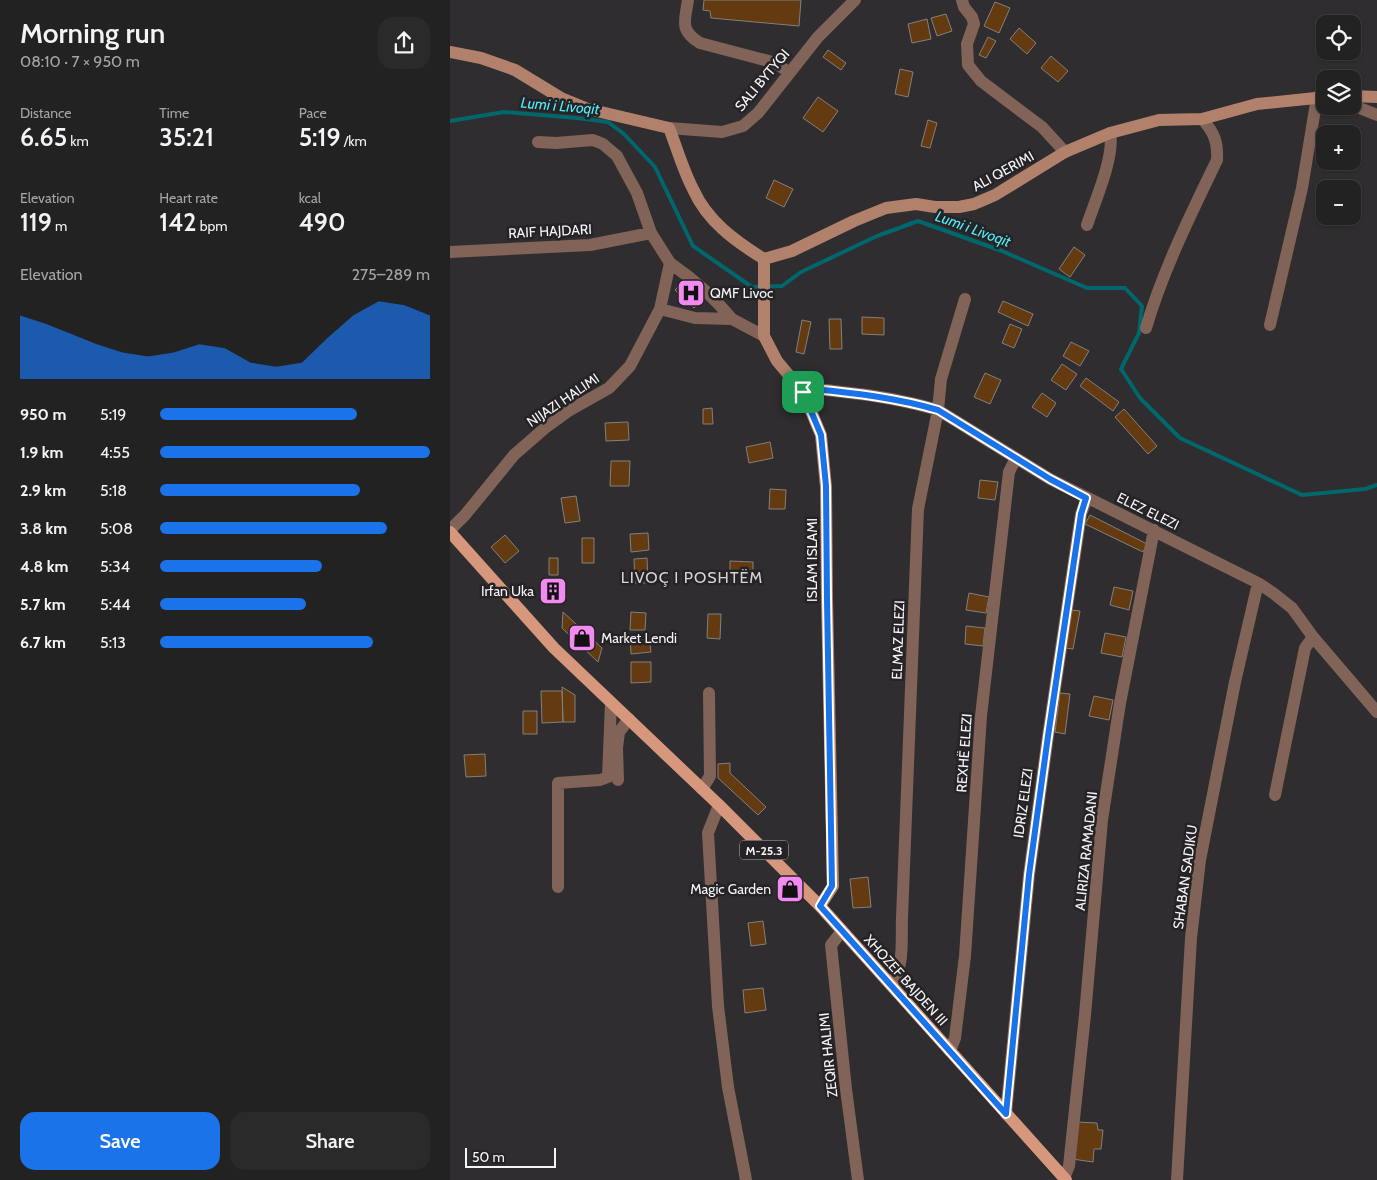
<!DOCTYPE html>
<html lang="en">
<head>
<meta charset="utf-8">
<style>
	body { margin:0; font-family:Cabin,sans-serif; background:#2b2a2b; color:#f1f3f6; height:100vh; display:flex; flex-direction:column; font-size:19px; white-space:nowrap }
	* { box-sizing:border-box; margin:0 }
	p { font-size:16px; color:#a3a4a6 }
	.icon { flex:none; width:28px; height:28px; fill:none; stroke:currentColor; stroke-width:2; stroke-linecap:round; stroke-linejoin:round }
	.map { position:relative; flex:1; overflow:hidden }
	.sheet { display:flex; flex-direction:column; background:#232223; width:450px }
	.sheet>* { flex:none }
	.fabs { position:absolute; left:866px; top:15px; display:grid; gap:10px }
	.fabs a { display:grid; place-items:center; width:45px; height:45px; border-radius:10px; background:#232223; box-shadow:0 1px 4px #0004,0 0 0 1px #403f41; font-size:25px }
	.scale { position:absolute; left:15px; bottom:12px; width:91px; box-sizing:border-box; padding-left:5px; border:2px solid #f5f4f6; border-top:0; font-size:14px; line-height:18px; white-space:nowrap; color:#f5f4f6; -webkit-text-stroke:4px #252326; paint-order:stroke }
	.pin { position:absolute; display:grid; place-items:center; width:42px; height:42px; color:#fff; margin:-21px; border-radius:10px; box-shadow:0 2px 8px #0006 }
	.round { display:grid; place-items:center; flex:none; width:52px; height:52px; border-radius:15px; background:#2b2a2b }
	.headline { display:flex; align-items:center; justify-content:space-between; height:85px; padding:0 20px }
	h1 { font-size:28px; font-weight:600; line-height:38px }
	.metrics { display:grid; grid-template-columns:repeat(3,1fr); gap:8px; height:85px; padding:5px 20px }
	.metrics div { display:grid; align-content:center }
	.metrics b { font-size:25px; font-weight:600 }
	.metrics small { font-size:14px; font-weight:400 }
	.metrics p { font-size:14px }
	.chart { height:140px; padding:10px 20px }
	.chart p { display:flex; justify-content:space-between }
	.chart svg { width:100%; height:90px; margin-top:5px; fill:#1a73e8; opacity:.7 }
	.button { display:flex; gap:10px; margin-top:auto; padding:10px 20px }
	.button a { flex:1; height:58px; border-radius:15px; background:#1a73e8; color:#fff; font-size:20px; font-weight:600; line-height:58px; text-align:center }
	.button a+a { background:#2b2a2b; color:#f1f3f6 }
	ul { padding:0 20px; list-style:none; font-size:16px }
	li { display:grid; grid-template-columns:80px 60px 1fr; align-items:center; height:38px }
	li i { height:12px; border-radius:6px; background:#1a73e8 }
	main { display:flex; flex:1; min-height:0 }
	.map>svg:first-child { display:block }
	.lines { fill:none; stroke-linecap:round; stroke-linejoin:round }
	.stream { stroke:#00676d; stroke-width:4 }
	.building { fill:#643a11; stroke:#82807e }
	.street { stroke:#826357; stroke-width:12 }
	.secondary { stroke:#b2816c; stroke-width:12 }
	.primary { stroke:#d6977d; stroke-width:12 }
	.route-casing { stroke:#fff; stroke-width:10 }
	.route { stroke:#1a73e8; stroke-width:6 }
	.labels { text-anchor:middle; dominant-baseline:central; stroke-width:5; stroke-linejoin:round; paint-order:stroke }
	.shield { fill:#252326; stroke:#b7b5b8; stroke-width:1 }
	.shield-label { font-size:12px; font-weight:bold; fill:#f5f4f6 }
	.street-label { font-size:14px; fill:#f5f4f6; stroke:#252326 }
	.poi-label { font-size:14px; fill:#f5f4f6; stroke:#252326; text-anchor:start }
	.water-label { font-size:15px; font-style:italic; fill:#4eedf8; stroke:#252326 }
	.quarter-label { font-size:16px; letter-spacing:1px; fill:#d5d3d6; stroke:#252326 }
</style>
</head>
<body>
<main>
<section class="sheet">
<div class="headline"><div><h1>Morning run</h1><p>08:10 · 7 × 950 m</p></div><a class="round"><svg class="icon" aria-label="share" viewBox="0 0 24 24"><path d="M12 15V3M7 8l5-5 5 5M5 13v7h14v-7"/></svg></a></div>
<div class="metrics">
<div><p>Distance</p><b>6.65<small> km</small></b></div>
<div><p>Time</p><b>35:21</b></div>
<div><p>Pace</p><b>5:19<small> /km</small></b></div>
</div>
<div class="metrics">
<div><p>Elevation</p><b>119<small> m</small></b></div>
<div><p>Heart rate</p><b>142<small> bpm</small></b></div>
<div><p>kcal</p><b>490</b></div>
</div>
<div class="chart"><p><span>Elevation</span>275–289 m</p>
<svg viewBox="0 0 160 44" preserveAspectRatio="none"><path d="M0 44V13L10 17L20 22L30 27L40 31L50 33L60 31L70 27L80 29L90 36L100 38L110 36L120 24L130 13L140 6L150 8L160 13V44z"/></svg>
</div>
<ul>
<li><b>950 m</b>5:19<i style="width:73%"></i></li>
<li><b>1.9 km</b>4:55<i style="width:100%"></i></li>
<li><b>2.9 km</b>5:18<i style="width:74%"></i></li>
<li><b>3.8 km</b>5:08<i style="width:84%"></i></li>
<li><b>4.8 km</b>5:34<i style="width:60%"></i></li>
<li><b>5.7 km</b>5:44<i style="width:54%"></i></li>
<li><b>6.7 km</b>5:13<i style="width:79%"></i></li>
</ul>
<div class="button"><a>Save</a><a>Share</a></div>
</section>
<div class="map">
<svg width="927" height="1180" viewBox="0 0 927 1180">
	<rect width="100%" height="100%" fill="#2f2d2f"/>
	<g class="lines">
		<path class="stream" d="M 0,121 L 54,112 L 127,118 L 158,122 L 174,134 L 205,167 L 243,246 L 302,287 L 332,286 L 351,272 L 427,236 L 468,221 L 552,251 L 637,288 L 675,288 L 692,306 L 689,333 L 671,369 L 690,398 L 730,438 L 852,495 L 915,489 L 927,485"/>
	</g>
	<path class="building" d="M 254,0 L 351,0 L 349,26 L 261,18 L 260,11 L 253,10 Z
		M 545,2 L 560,8 L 549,33 L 534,26 Z
		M 496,14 L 502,31 L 487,36 L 481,18 Z
		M 477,19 L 481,39 L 462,43 L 458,24 Z
		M 569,28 L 586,43 L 577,54 L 560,39 Z
		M 538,37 L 546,41 L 536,58 L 529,55 Z
		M 378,50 L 396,63 L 391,70 L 373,57 Z
		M 601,56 L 618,71 L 608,82 L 591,68 Z
		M 450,69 L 463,72 L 458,97 L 445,94 Z
		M 368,97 L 388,111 L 373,132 L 353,118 Z
		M 478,120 L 487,123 L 480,148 L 471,146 Z
		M 324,180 L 343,189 L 334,207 L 316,198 Z
		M 624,247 L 635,255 L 620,277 L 609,269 Z
		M 237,277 L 257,295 L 244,308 L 225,290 Z
		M 553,301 L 583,314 L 578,326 L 548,312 Z
		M 412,317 L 434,318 L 434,335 L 412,334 Z
		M 379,319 L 391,319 L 392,349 L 380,349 Z
		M 352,320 L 361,322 L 354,354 L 346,352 Z
		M 560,324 L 572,329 L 564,348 L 552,343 Z
		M 621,342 L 639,351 L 630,366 L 613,356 Z
		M 612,364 L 627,374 L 616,390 L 601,380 Z
		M 535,373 L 551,380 L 540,404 L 524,397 Z
		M 636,378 L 669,402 L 663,411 L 630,386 Z
		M 592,393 L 606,403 L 597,417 L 582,407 Z
		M 262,408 L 263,424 L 253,424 L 253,409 Z
		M 674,409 L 707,446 L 698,454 L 665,417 Z
		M 178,422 L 179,440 L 156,441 L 155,423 Z
		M 320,442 L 323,458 L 299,463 L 296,447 Z
		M 161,461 L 180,461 L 179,486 L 160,486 Z
		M 530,480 L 548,482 L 545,500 L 528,498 Z
		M 320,489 L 336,490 L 335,509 L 319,509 Z
		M 126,496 L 130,521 L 115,523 L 111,498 Z
		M 640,515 L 697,544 L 693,552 L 635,524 Z
		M 198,533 L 199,550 L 181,552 L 180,534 Z
		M 55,535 L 69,551 L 55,563 L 41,547 Z
		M 132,538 L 144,538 L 144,563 L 132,563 Z
		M 99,558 L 108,558 L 108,575 L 99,575 Z
		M 197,558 L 198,583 L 185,583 L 184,559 Z
		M 280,561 L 303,562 L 303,575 L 280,574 Z
		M 95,580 L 110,580 L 111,602 L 96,603 Z
		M 664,587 L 683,591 L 679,610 L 660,605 Z
		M 519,593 L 539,597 L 536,613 L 516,610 Z
		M 622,610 L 630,611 L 623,649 L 615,648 Z
		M 113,612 L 152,648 L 148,662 L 112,628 Z
		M 181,612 L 196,613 L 195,630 L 180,630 Z
		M 258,614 L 271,614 L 270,639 L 257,638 Z
		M 516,626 L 535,628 L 533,646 L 515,644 Z
		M 655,633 L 676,637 L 672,657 L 651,653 Z
		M 199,636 L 201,652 L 181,654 L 180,637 Z
		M 181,662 L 201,662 L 201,682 L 181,683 Z
		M 112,687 L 125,695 L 125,722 L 113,722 Z
		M 91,691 L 112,691 L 113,722 L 92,723 Z
		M 610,693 L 620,694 L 615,734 L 605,732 Z
		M 644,696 L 663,700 L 659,720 L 639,716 Z
		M 73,711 L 87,711 L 87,734 L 73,734 Z
		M 35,754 L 36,776 L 16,777 L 14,755 Z
		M 280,763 L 280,773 L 316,807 L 308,815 L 268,778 L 268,764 Z
		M 418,877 L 421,907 L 403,908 L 400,879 Z
		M 313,921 L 316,944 L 301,946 L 298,923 Z
		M 313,988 L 316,1010 L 295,1013 L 293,990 Z
		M 627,1122 L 647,1123 L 648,1130 L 653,1130 L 651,1149 L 644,1149 L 643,1162 L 622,1159 Z"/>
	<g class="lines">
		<path class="street" d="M 238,0 C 235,21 229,30 250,43 L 326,63 L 338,72
			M 512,0 L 514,7 L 522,17 L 524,24 L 517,44 L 518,65 L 531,81 L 592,127 L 615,152
			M 902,104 L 907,107 L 927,115
			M 219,128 L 272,132 L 293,126 L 308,113 L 368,37 L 405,0
			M 637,225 C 645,201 665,156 660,133
			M 0,252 L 140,245 L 201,233
			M 220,263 C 243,279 264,297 282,319
			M 210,309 L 245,318 L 282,319 L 314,336
			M 820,325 L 852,188 L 867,97
			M 696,328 C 713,270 741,214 767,160 C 768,142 764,132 752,119
			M 353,392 C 366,388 379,390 392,392 C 424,395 457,401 488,410 L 600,479 L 808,583 L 823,593 L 842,608 L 863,637 L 927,712
			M 0,530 L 15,515 L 64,455 L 95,428 L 120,410 L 159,388 L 180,366 L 210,309 L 220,263 L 201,233 L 187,193 L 167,156 L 153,144 L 143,140 L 106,143 L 88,142
			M 168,780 L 167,748 L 169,732 L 179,719
			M 252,789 L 260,776 L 259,693
			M 825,795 L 855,648 L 863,637
			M 269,805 L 258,833 L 268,1006 L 278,1087 L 296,1180
			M 108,887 L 108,783 L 150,780 L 158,777 L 161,703
			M 392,931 L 381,945 L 396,1089 L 408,1180
			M 441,984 C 455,967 451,939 452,918 L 468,509 L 488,410 L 491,379 L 515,299
			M 500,1051 L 505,1038 L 515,956 L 531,716 L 559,472 L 566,458
			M 556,1114 L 579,875 L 598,736 L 631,514 L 637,498
			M 614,1178 L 619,1166 L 635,1015 L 652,820 L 670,703 L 704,530
			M 727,1180 L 741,938 L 750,860 L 785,682 L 808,583"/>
		<path class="secondary" d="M 0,52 L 31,58 L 65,70 L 111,98 L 138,109 L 219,128 C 227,148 233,170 243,189 C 257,221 285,241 314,259
			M 902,96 L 927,97
			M 314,259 L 314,336 L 327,361 L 353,392 L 371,435 L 376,487 L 377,599 L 383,886 L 370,906
			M 314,259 L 342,251 L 404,221 L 436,208 L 466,204 L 485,207 L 509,207 L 524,204 L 545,195 L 615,152 L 660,133 L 709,120 L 752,119 L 807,104 L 875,97"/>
		<path class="primary" d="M 0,532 L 104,648 L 269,805 L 370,906 L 616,1180"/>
	</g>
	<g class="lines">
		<g class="route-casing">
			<path id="route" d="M 363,389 C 405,393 447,398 488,410 L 600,479 L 636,498 L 631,514 L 598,736 L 579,875 L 556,1114 L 370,906 L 382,886 L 377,599 L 376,486 L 371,435 L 353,392 Z"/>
		</g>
		<use href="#route" class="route"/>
	</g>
	<defs>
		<g id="hospital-square" transform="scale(1.4375)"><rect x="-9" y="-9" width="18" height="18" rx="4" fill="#f38af2" stroke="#252326"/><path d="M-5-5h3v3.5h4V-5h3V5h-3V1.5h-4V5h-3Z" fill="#111"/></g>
		<g id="building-square" transform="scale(1.4375)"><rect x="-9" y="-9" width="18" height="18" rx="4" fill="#f38af2" stroke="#252326"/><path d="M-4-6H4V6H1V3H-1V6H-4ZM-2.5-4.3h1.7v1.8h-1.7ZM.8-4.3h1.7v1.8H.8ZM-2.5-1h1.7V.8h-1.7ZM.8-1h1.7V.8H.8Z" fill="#111"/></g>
		<g id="shop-square" transform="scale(1.4375)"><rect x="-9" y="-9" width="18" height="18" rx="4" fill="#f38af2" stroke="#252326"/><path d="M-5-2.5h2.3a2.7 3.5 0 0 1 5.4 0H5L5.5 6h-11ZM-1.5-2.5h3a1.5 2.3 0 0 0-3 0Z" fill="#111"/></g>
	</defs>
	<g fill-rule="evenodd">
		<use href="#hospital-square" x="241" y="293"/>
		<use href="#building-square" x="103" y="591"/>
		<use href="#shop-square" x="132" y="638"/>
		<use href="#shop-square" x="340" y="889"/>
	</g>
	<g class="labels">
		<rect class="shield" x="290" y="840.5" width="48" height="19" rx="4"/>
		<g class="shield-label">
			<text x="314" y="850">M-25.3</text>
		</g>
		<g class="street-label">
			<text transform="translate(312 80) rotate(-50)">SALI BYTYQI</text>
			<text transform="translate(553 171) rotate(-29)">ALI QERIMI</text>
			<text transform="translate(100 231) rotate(-3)">RAIF HAJDARI</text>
			<text transform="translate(113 400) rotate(-34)">NIJAZI HALIMI</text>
			<text transform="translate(698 511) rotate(26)">ELEZ ELEZI</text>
			<text transform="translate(362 560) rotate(-90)">ISLAM ISLAMI</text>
			<text transform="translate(448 640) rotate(-88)">ELMAZ ELEZI</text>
			<text transform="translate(514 753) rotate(-86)">REXHË ELEZI</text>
			<text transform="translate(573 803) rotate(-82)">IDRIZ ELEZI</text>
			<text transform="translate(636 851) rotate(-84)">ALIRIZA RAMADANI</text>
			<text transform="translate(735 877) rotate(-82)">SHABAN SADIKU</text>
			<text transform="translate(456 980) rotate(48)">XHOZEF BAJDEN III</text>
			<text transform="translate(378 1055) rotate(-96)">ZEQIR HALIMI</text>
		</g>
		<g class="poi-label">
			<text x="260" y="293">QMF Livoc</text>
			<text x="84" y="591" text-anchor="end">Irfan Uka</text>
			<text x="151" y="638">Market Lendi</text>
			<text x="321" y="889" text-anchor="end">Magic Garden</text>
		</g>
		<g class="water-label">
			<text transform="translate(110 106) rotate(5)">Lumi i Livoqit</text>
			<text transform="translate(523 229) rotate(20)">Lumi i Livoqit</text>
		</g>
		<g class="quarter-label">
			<text x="242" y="577">LIVOÇ I POSHTËM</text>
		</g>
	</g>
</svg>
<div class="fabs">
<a><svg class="icon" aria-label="locate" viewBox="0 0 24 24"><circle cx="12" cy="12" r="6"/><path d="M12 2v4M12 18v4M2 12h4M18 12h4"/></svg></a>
<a><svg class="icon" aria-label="layers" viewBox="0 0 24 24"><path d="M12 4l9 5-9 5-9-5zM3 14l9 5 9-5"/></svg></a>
<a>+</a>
<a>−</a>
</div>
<div class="scale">50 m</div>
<div class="pin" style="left:353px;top:392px;background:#1e9e55"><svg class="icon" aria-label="arrive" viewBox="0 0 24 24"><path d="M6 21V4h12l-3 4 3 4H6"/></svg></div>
</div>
</main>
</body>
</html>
